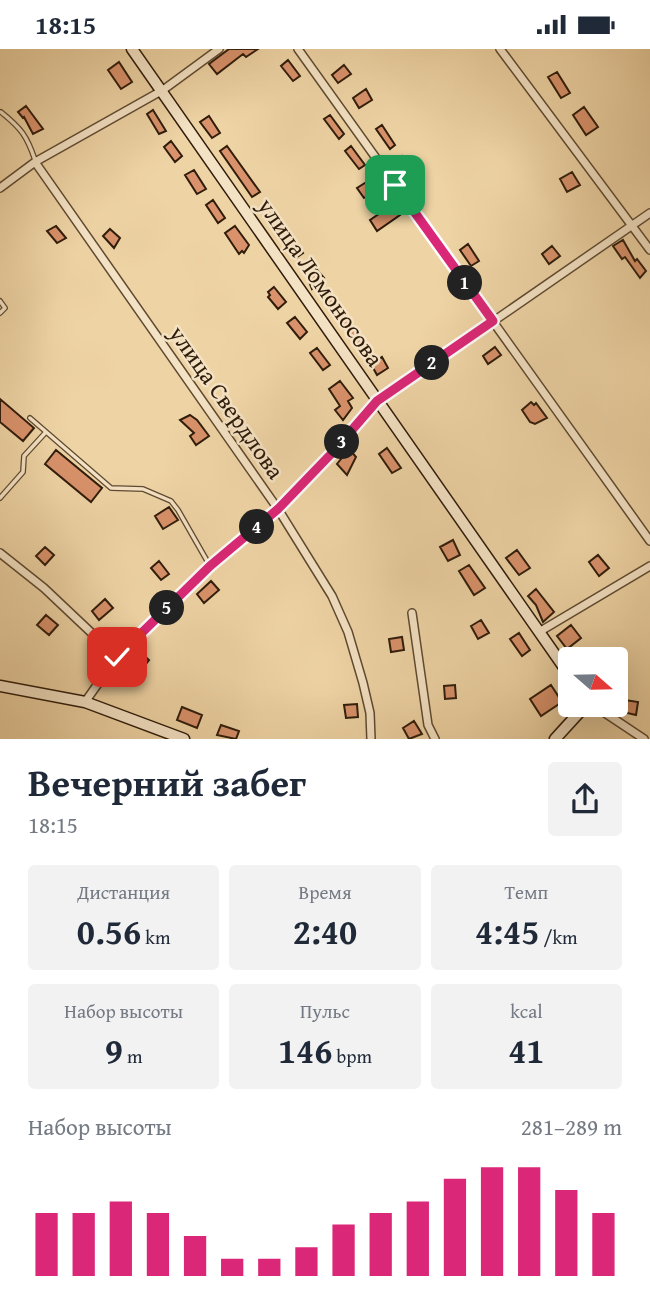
<!DOCTYPE html>
<html lang="ru">
<head>
<meta charset="utf-8">
<style>
	body { margin:0; font-family:"Gentium Book Plus",serif; background:#f2f2f3; color:#1f2937; height:100vh; display:flex; flex-direction:column; font-size:26px; white-space:nowrap }
	* { box-sizing:border-box; margin:0 }
	p { font-size:23px; color:#747a83 }
	.icon { flex:none; width:38px; height:38px; fill:none; stroke:currentColor; stroke-width:2; stroke-linecap:round; stroke-linejoin:round }
	.map { position:relative; height:690px; overflow:hidden }
	.side { display:flex; flex-direction:column; background:#fff; flex:1 }
	.side>* { flex:none }
	.needle { width:46px; rotate:110deg }
	.controls { position:absolute; left:558px; top:598px; display:grid; gap:14px }
	.controls a { display:grid; place-items:center; width:70px; height:70px; border-radius:7px; background:#fff; box-shadow:0 7px 28px #0002; font-size:35px }
	.pin { position:absolute; display:grid; place-items:center; width:60px; height:60px; color:#fff; margin:-30px; border-radius:14px; box-shadow:0 4px 10px #0006 }
	.km { position:absolute; width:35px; height:35px; margin:-18px; border-radius:50%; background:#222; color:#fff; font-size:19px; line-height:35px; text-align:center }
	.round { display:grid; place-items:center; flex:none; width:74px; height:74px; border-radius:7px; background:#f2f2f3 }
	.overview { display:flex; align-items:center; justify-content:space-between; height:119px; padding:0 28px }
	h1 { font-size:38px; font-weight:700; line-height:52px }
	.figures { display:grid; grid-template-columns:repeat(3,1fr); gap:10px; height:119px; padding:7px 28px }
	.figures div { display:grid; align-content:center; border-radius:7px; background:#f2f2f3; text-align:center }
	.figures b { font-size:35px; font-weight:700 }
	.figures small { font-size:19px; font-weight:400 }
	.figures p { font-size:19px }
	.chart { height:196px; padding:14px 28px }
	.chart p { display:flex; justify-content:space-between }
	.chart svg { width:100%; height:126px; margin-top:7px; stroke:#db2777; stroke-width:6 }
	.status { display:flex; justify-content:space-between; align-items:center; height:49px; padding:0 35px; background:#fff; direction:ltr }
	.status svg { height:19px; fill:currentColor }
	.map>svg:first-child { display:block }
	.building { fill:#d9926b; stroke:#2f1c0b; stroke-width:2 }
	.lines { fill:none; stroke-linecap:round; stroke-linejoin:round }
	.lane-casing { stroke:#5f4a31; stroke-width:6 }
	.street-casing { stroke:#5f4a31; stroke-width:10 }
	.secondary-casing { stroke:#2f1c0b; stroke-width:13 }
	.lane { stroke:#f4e2c4; stroke-width:3.5 }
	.street { stroke:#f4e2c4; stroke-width:7 }
	.secondary { stroke:#f4e2c4; stroke-width:10 }
	.route-casing { stroke:#fff; stroke-width:14 }
	.route { stroke:#db2777; stroke-width:9 }
	.labels { text-anchor:middle; dominant-baseline:central; stroke-width:5; stroke-linejoin:round; paint-order:stroke }
	.street-label { font-size:24px; fill:#2f1c0b; stroke:#f4e2c4 }
</style>
</head>
<body>
<div class="status"><b>18:15</b><svg viewBox="0 0 49 12"><path d="M0 12V9h3v3zM5 12V6h3v6zM10 12V3h3v9zM15 12V0h3v12zM26 1h20v11H26zM47 4h2v5h-2z"/></svg></div>
<div class="map">
<svg width="650" height="690" viewBox="0 0 650 690">
	<rect width="100%" height="100%" fill="#eed3a4"/>
	<filter id="stains"><feTurbulence type="fractalNoise" baseFrequency=".00286" numOctaves="4"/><feColorMatrix values="0 0 0 0 .2 0 0 0 0 .09 0 0 0 0 .02 0 0 0 .5 -.17"/></filter>
	<radialGradient id="worn" r=".72"><stop offset=".6" stop-color="#630" stop-opacity="0"/><stop offset="1" stop-color="#630" stop-opacity=".3"/></radialGradient>
	<path class="building" d="M 229,0 L 258,0 L 246,8 L 243,5 L 217,25 L 209,15 Z
		M 288,11 L 300,27 L 293,32 L 281,17 Z
		M 119,13 L 132,33 L 121,40 L 108,21 Z
		M 344,16 L 351,25 L 338,34 L 332,26 Z
		M 557,23 L 570,44 L 561,49 L 548,28 Z
		M 366,40 L 372,51 L 359,59 L 353,49 Z
		M 26,57 L 43,80 L 33,85 L 24,68 L 23,69 L 18,63 Z
		M 584,58 L 598,78 L 586,86 L 573,66 Z
		M 153,61 L 166,82 L 159,85 L 147,65 Z
		M 330,66 L 344,85 L 339,90 L 324,70 Z
		M 209,67 L 220,84 L 212,89 L 200,73 Z
		M 382,76 L 395,96 L 390,100 L 376,80 Z
		M 171,92 L 182,107 L 175,113 L 164,98 Z
		M 227,97 L 260,143 L 252,148 L 220,102 Z
		M 351,97 L 365,116 L 359,120 L 345,102 Z
		M 402,107 L 416,125 L 409,130 L 396,112 Z
		M 194,121 L 206,140 L 197,145 L 185,126 Z
		M 572,123 L 580,136 L 567,143 L 560,130 Z
		M 368,132 L 375,142 L 364,149 L 357,139 Z
		M 213,151 L 225,169 L 218,174 L 206,156 Z
		M 392,156 L 400,166 L 377,182 L 370,171 Z
		M 56,177 L 66,189 L 57,194 L 47,182 Z
		M 235,177 L 249,196 L 244,204 L 242,202 L 239,205 L 225,184 Z
		M 110,180 L 120,189 L 114,199 L 103,187 Z
		M 292,190 L 303,204 L 296,209 L 285,195 Z
		M 623,191 L 635,212 L 637,210 L 646,222 L 640,229 L 625,208 L 622,210 L 613,197 Z
		M 468,195 L 479,212 L 471,217 L 460,201 Z
		M 552,197 L 560,207 L 549,215 L 542,205 Z
		M 311,214 L 324,229 L 312,240 L 303,218 Z
		M 274,238 L 286,253 L 278,260 L 268,248 L 270,246 L 268,243 Z
		M 330,243 L 363,292 L 357,296 L 324,248 Z
		M 295,268 L 307,283 L 300,290 L 287,274 Z
		M 495,298 L 501,306 L 488,315 L 483,307 Z
		M 317,299 L 330,316 L 323,321 L 310,304 Z
		M 382,308 L 388,319 L 377,326 L 371,315 Z
		M 340,332 L 353,349 L 348,352 L 352,359 L 343,371 L 335,361 L 340,357 L 329,340 Z
		M 0,350 L 34,379 L 23,392 L 0,373 Z
		M 531,353 L 534,356 L 536,354 L 547,369 L 535,375 L 530,373 L 522,361 Z
		M 190,366 L 197,371 L 209,387 L 196,396 L 190,387 L 194,384 L 180,371 Z
		M 387,399 L 401,419 L 392,424 L 379,405 Z
		M 349,400 L 356,408 L 347,426 L 337,415 Z
		M 56,401 L 102,439 L 91,453 L 45,415 Z
		M 169,458 L 178,471 L 163,480 L 155,467 Z
		M 453,491 L 460,506 L 448,512 L 440,498 Z
		M 45,498 L 54,506 L 45,516 L 36,507 Z
		M 517,501 L 530,519 L 519,526 L 506,509 Z
		M 598,506 L 609,519 L 599,527 L 589,513 Z
		M 159,512 L 169,525 L 161,531 L 151,519 Z
		M 469,516 L 485,539 L 474,546 L 459,522 Z
		M 211,532 L 219,541 L 204,554 L 197,545 Z
		M 536,540 L 554,563 L 543,573 L 536,556 L 528,547 Z
		M 105,550 L 113,559 L 99,571 L 92,562 Z
		M 46,566 L 58,576 L 49,586 L 37,576 Z
		M 481,571 L 489,584 L 478,590 L 471,577 Z
		M 571,576 L 581,589 L 567,600 L 557,587 Z
		M 519,584 L 530,601 L 522,607 L 510,590 Z
		M 402,588 L 404,601 L 391,603 L 389,590 Z
		M 138,601 L 149,611 L 141,621 L 129,610 Z
		M 455,636 L 456,649 L 445,650 L 444,637 Z
		M 551,636 L 562,653 L 541,667 L 530,650 Z
		M 625,651 L 638,653 L 636,666 L 623,663 Z
		M 357,655 L 358,668 L 346,669 L 344,656 Z
		M 182,658 L 202,666 L 197,679 L 177,671 Z
		M 414,672 L 422,685 L 409,690 L 403,679 Z
		M 221,676 L 239,682 L 236,690 L 217,686 Z"/>
	<g class="lines">
		<g class="lane-casing">
			<path id="lane" d="M 1,63 C 21,79 27,87 35,111
				M 0,252 L 5,259 L 0,264
				M 30,369 L 111,439 L 143,440 L 171,452 L 178,461 L 210,517
				M 0,449 L 23,423 L 24,407 L 46,383"/>
		</g>
		<g class="street-casing">
			<path id="street" d="M 298,0 L 650,492
				M 500,0 L 650,201
				M 35,113 L 278,460 L 332,547 L 348,583 L 363,634 L 370,664 L 371,690
				M 0,139 L 35,113 L 163,41 L 219,0
				M 0,504 L 44,539 L 117,608
				M 412,564 L 428,676 L 435,690
				M 539,583 L 650,517
				M 85,653 L 117,608 L 210,517 L 278,460 L 332,404 L 378,352 L 650,164
				M 593,656 L 644,690"/>
		</g>
		<g class="secondary-casing">
			<path id="secondary" d="M 132,0 L 570,627
				M 0,637 L 85,653 L 184,690
				M 555,690 L 586,656"/>
		</g>
		<use href="#lane" class="lane"/>
		<use href="#street" class="street"/>
		<use href="#secondary" class="secondary"/>
	</g>
	<g class="lines">
		<g class="route-casing">
			<path id="route" d="M 117,608 L 210,517 L 278,460 L 332,404 L 377,352 L 493,272 L 395,136"/>
		</g>
		<use href="#route" class="route"/>
	</g>
	<g class="labels">
		<g class="street-label">
			<text transform="translate(321 233) rotate(55)">улица Ломоносова</text>
			<text transform="translate(227 353) rotate(55)">улица Свердлова</text>
		</g>
	</g>
	<rect width="100%" height="100%" filter="url(#stains)"/>
	<rect width="100%" height="100%" fill="url(#worn)"/>
</svg>
<div class="controls">
<a><svg class="needle" viewBox="-14 -14 28 28"><path d="M0-13l5 13h-10z" fill="#e53935"/><path d="M0 13l5-13h-10z" fill="#747a83"/></svg></a>
</div>
<div class="pin" style="left:395px;top:136px;background:#1e9e55"><svg class="icon" aria-label="arrive" viewBox="0 0 24 24"><path d="M6 21V4h12l-3 4 3 4H6"/></svg></div>
<div class="pin" style="left:117px;top:608px;background:#d93025"><svg class="icon" aria-label="check" viewBox="0 0 24 24"><path d="M5 12l5 5 9-10"/></svg></div>
<b class="km" style="left:465px;top:234px">1</b>
<b class="km" style="left:432px;top:314px">2</b>
<b class="km" style="left:342px;top:393px">3</b>
<b class="km" style="left:257px;top:478px">4</b>
<b class="km" style="left:167px;top:559px">5</b>
</div>
<section class="side">
<div class="overview"><div><h1>Вечерний забег</h1><p>18:15</p></div><a class="round"><svg class="icon" aria-label="share" viewBox="0 0 24 24"><path d="M12 15V3M7 8l5-5 5 5M5 13v7h14v-7"/></svg></a></div>
<div class="figures">
<div><p>Дистанция</p><b>0.56<small> km</small></b></div>
<div><p>Время</p><b>2:40</b></div>
<div><p>Темп</p><b>4:45<small> /km</small></b></div>
</div>
<div class="figures">
<div><p>Набор высоты</p><b>9<small> m</small></b></div>
<div><p>Пульс</p><b>146<small> bpm</small></b></div>
<div><p>kcal</p><b>41</b></div>
</div>
<div class="chart"><p><span>Набор высоты</span>281–289 m</p>
<svg viewBox="0 0 160 44" preserveAspectRatio="none"><path d="M5 44V22M15 44V22M25 44V18M35 44V22M45 44V30M55 44V38M65 44V38M75 44V34M85 44V26M95 44V22M105 44V18M115 44V10M125 44V6M135 44V6M145 44V14M155 44V22"/></svg>
</div>
</section>
</body>
</html>
